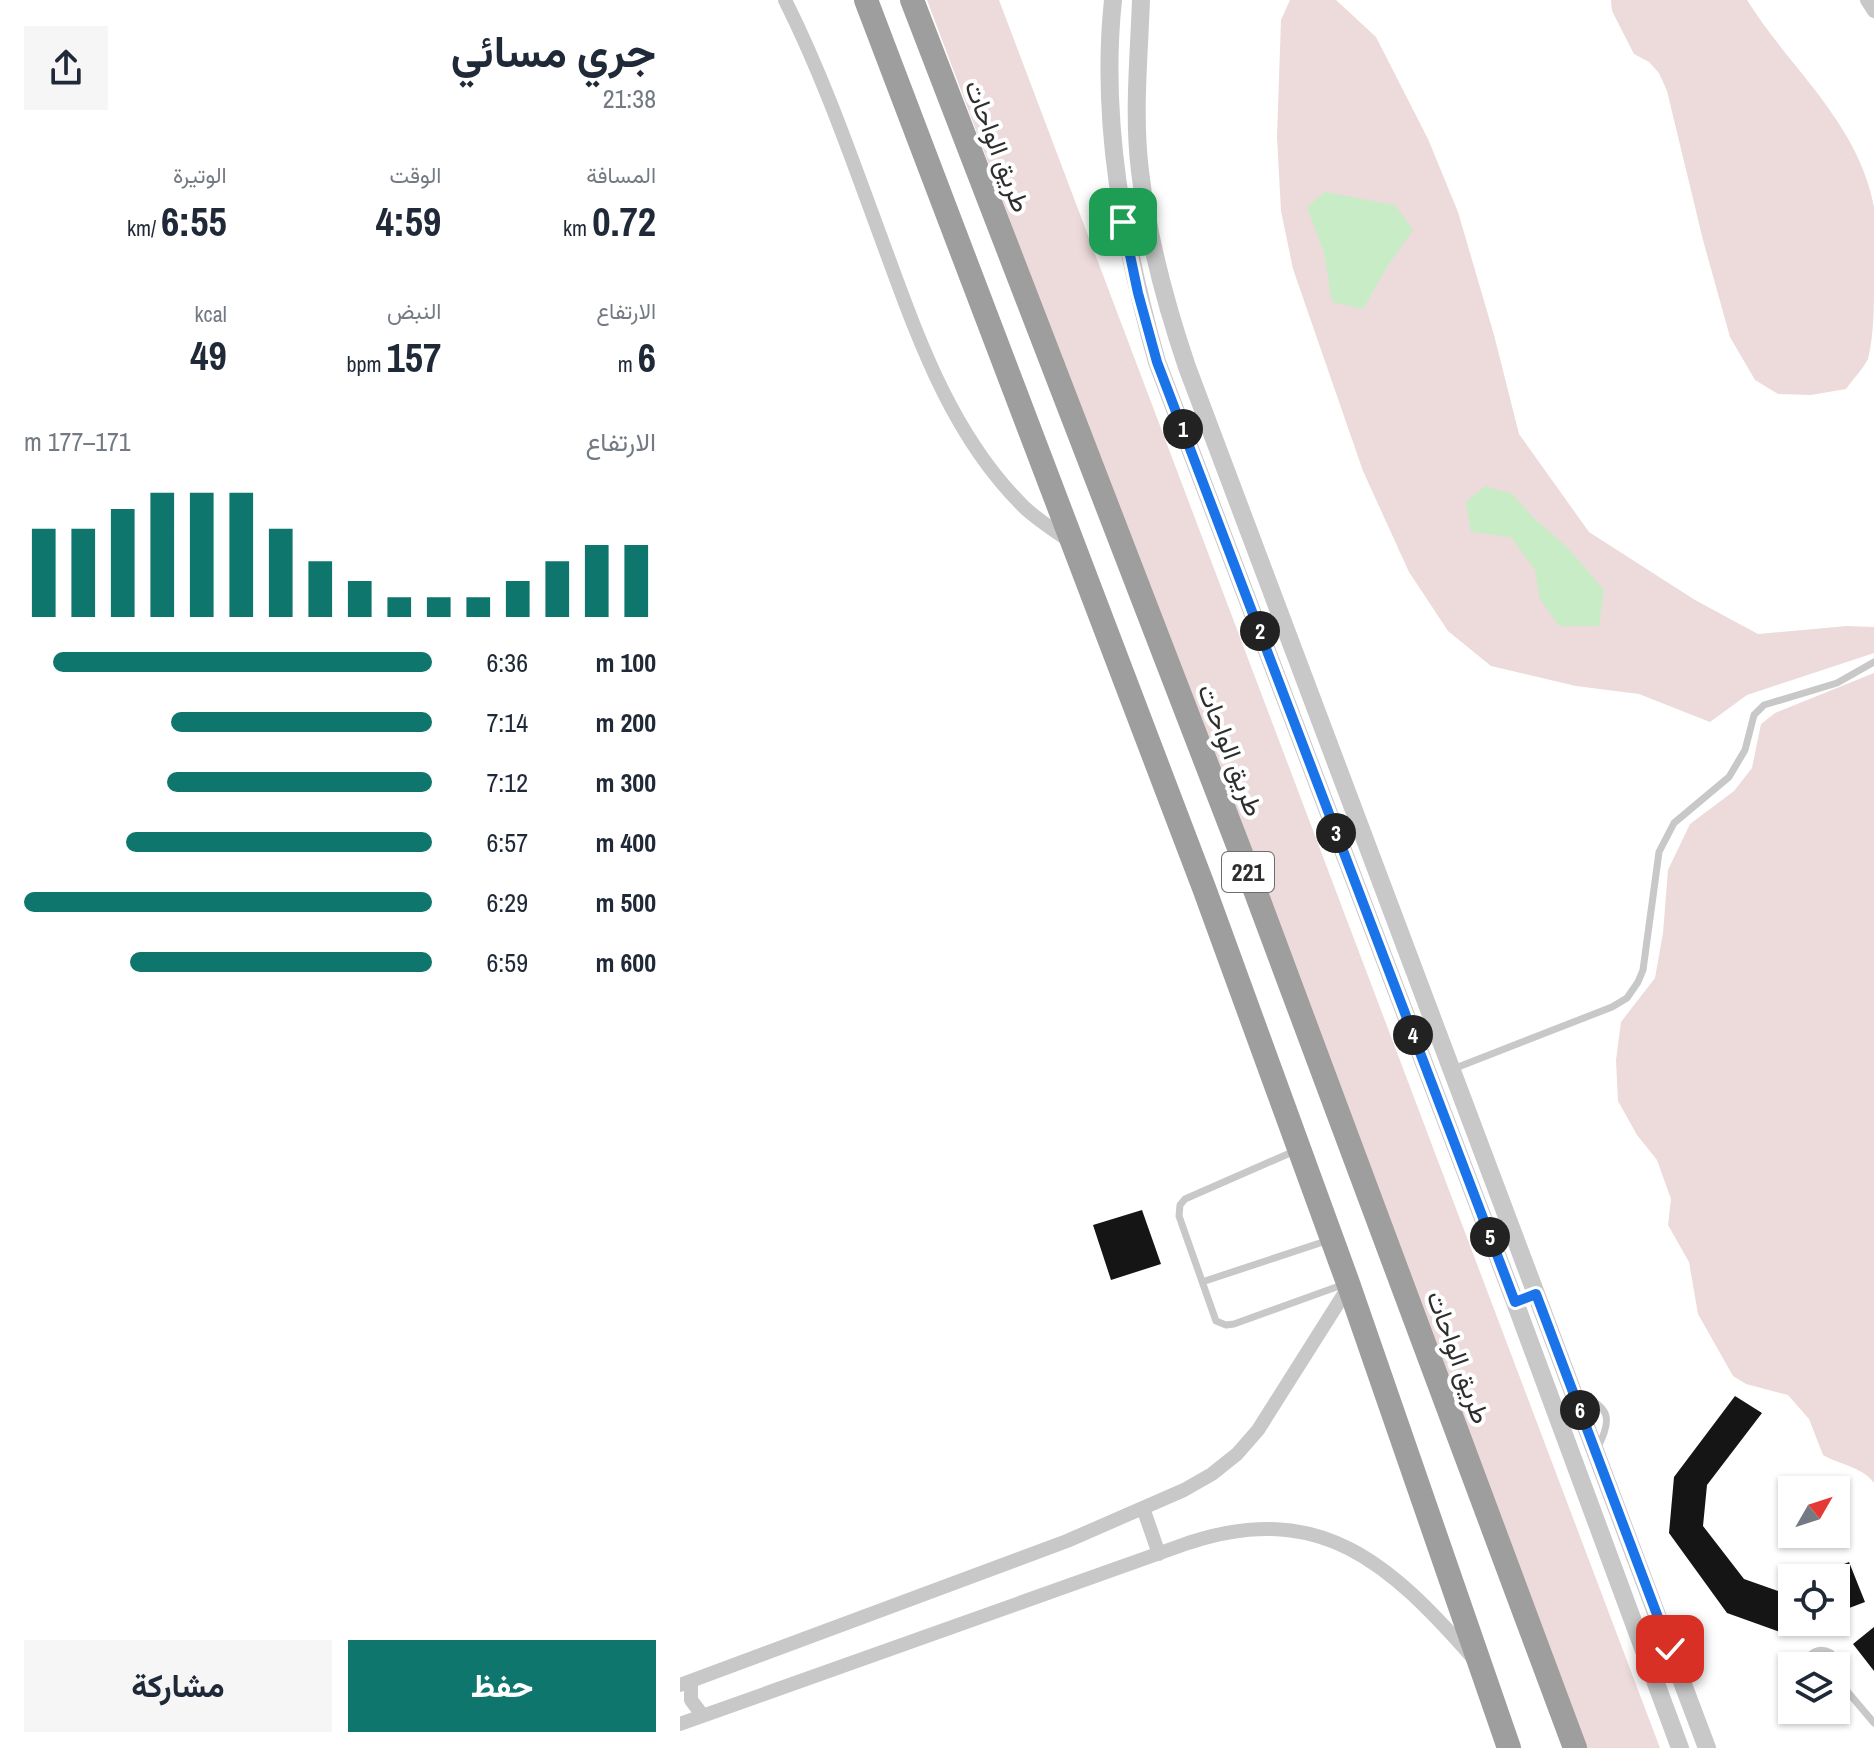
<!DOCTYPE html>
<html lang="ar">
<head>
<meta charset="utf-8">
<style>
	body { margin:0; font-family:"Archivo Narrow",Vazirmatn,sans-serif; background:#f6f6f7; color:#1f2937; direction:rtl; height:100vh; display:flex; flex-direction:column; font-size:30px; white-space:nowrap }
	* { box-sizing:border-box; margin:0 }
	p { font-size:26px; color:#747a83 }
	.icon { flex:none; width:44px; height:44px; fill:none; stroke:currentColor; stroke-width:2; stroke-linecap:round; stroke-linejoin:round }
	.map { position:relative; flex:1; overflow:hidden; direction:ltr }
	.drawer { display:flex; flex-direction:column; background:#fff; width:680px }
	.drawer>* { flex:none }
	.needle { width:52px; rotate:51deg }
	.buttons { position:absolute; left:1098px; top:1476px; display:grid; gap:16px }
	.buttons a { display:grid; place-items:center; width:72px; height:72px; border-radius:0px; background:#fff; box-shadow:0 2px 6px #0004; font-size:40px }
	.pin { position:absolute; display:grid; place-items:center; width:68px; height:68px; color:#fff; margin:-34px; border-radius:16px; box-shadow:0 4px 12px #0006 }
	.km { position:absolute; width:40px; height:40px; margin:-20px; border-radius:50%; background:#222; color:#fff; font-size:22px; line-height:40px; text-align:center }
	.round { display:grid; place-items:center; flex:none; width:84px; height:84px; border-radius:0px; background:#f6f6f7 }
	.headline { display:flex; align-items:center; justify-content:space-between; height:136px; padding:0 24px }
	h1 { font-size:44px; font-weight:700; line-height:60px }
	.figures { display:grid; grid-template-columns:repeat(3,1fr); gap:12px; height:136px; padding:8px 24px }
	.figures div { display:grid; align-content:center }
	.figures b { font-size:40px; font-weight:700 }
	.figures small { font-size:22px; font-weight:400 }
	.figures p { font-size:22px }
	.chart { height:224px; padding:16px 24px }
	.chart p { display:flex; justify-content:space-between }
	.chart svg { width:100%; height:144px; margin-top:8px; stroke:#0f766e; stroke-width:6 }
	.cta { display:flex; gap:16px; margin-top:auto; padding:16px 24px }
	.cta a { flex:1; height:92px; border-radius:0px; background:#0f766e; color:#fff; font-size:32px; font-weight:700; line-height:92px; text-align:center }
	.cta a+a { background:#f6f6f7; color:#1f2937 }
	ul { padding:0 24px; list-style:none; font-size:26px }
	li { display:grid; grid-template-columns:128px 96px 1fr; align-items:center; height:60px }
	li i { height:20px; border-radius:10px; background:#0f766e }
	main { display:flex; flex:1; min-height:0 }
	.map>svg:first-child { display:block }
	.green { fill:#ecdbda }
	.water { fill:#c8ecc6 }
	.building { fill:#151515 }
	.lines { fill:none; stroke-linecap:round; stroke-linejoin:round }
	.service { stroke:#c8c8c8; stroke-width:7 }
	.minor { stroke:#c8c8c8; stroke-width:14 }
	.tertiary { stroke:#c8c8c8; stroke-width:18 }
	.trunk { stroke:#9e9e9e; stroke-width:24 }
	.route-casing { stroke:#fff; stroke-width:16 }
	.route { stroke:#1a73e8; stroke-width:10 }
	.labels { text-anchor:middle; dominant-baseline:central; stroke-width:8; stroke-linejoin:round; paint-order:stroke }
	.shield { fill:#fff; stroke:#6d6d6d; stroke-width:2 }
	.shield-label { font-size:24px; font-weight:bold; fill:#2e2e2e }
	.street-label { font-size:26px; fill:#2e2e2e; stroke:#fff }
</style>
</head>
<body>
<main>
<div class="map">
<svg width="1194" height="1748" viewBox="0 0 1194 1748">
	<rect width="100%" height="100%" fill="#fff"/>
	<path class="green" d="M 247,0 L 319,0 L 980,1748 L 905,1748 Z
		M 610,0 L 656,0 L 696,37 L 748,139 L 778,212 L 814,335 L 839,434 L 909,532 L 1015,600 L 1078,634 L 1167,626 L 1194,627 L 1194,653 L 1067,695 L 1030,722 L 959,694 L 896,686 L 811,666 L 768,631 L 729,572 L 683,471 L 613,269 L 601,211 L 597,137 L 601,20 Z
		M 931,0 L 1067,0 C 1110,69 1178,122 1194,207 C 1194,230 1194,257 1194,280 C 1194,306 1194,335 1188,359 C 1183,369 1173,379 1166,389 L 1131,395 L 1098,394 L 1075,380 L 1050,337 L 1023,240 L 987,91 L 979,73 L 969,62 L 954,54 L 932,11 Z
		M 1194,673 L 1194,1483 C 1183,1467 1160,1465 1143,1455 L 1129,1419 L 1108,1395 L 1066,1384 L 1053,1376 L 1018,1314 L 1009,1262 L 988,1225 L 991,1199 L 977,1160 L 957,1135 L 938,1101 L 936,1060 L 941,1022 L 975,978 L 983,933 L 988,870 L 1010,824 L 1054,791 L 1072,768 L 1081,724 L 1095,713 Z"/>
	<path class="water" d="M 645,192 L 715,205 L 733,230 L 707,267 L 683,309 L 652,302 L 644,253 L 627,207 Z
		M 805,486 L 832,494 L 854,518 L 889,549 L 924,590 L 919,626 L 879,626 L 860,599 L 855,570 L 831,537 L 791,532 L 786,502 Z"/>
	<path class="building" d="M 462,1210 L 481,1264 L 431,1280 L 413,1225 Z
		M 1055,1396 L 1082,1413 L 1027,1485 L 1023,1526 L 1064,1579 L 1098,1591 L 1112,1585 L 1112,1630 L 1103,1633 L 1047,1613 L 989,1533 L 994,1477 Z
		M 1169,1562 L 1185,1602 L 1156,1613 L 1156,1578 L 1130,1578 Z
		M 1194,1627 L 1194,1671 L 1173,1644 Z"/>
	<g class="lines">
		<path class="service" d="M 773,1069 L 932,1007 L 947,998 L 958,982 L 963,970 L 979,852 L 994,823 L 1049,777 L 1065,750 L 1074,715 L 1084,705 L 1157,683 L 1194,662
			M 617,1150 L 505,1199 L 500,1205 L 499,1216 L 536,1321 L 546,1325 L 554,1324 L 662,1285
			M 522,1282 L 646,1241
			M 898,1393 C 928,1407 934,1416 918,1447
			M 1127,1666 C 1127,1651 1140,1647 1151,1653 L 1156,1666
			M 1156,1678 L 1194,1723"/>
		<path class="minor" d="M 105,0 C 146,82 175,168 207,254 C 240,344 274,439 345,508 C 358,520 374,530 388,540
			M 1187,0 L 1194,11
			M 463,1508 L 479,1554
			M 11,1681 L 11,1700 L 23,1716
			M 0,1685 L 387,1541 L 504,1490 L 532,1474 L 557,1454 L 578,1430 L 669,1286
			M 0,1724 L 508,1543 C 641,1499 710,1564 793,1658"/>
		<path class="tertiary" d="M 433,0 C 420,122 444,245 477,362 L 835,1302 L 1000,1748
			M 461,0 C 459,57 453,115 460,171 C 468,239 485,302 507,367 L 1027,1748"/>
		<path class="trunk" d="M 186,0 L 524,888 L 668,1283 L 829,1748
			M 232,0 L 569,874 L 895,1748"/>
	</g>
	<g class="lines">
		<g class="route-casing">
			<path id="route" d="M 443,222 L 458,293 L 477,362 L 835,1302 L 856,1294 L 990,1649"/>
		</g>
		<use href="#route" class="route"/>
	</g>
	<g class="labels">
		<rect class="shield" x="542" y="852" width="52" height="40" rx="6"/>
		<g class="shield-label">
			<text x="568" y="872">221</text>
		</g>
		<g class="street-label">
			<text transform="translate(318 146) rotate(69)">طريق الواحات</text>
			<text transform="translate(551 750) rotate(69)">طريق الواحات</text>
			<text transform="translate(779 1357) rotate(70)">طريق الواحات</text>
		</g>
	</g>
</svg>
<div class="buttons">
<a><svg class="needle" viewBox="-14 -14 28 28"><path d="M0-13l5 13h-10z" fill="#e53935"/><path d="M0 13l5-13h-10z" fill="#747a83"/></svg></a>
<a><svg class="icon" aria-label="locate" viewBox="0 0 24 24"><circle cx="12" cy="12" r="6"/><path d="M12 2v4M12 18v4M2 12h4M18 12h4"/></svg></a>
<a><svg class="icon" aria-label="layers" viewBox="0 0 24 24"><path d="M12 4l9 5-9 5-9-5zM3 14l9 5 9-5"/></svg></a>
</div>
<div class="pin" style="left:443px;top:222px;background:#1e9e55"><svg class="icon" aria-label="arrive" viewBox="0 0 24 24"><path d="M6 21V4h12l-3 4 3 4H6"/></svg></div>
<div class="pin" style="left:990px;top:1649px;background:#d93025"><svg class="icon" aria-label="check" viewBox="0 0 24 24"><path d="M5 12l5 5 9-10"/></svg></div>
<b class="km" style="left:503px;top:429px">1</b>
<b class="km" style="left:580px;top:631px">2</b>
<b class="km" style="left:656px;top:833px">3</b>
<b class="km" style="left:733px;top:1035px">4</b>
<b class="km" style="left:810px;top:1237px">5</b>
<b class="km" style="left:900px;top:1410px">6</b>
</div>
<section class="drawer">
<div class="headline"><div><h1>جري مسائي</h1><p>21:38</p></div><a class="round"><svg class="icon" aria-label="share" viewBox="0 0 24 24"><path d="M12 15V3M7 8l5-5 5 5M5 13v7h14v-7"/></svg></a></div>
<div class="figures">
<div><p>المسافة</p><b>0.72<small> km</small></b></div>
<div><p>الوقت</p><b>4:59</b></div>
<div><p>الوتيرة</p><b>6:55<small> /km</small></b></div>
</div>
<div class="figures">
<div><p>الارتفاع</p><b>6<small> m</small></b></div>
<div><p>النبض</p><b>157<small> bpm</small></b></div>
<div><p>kcal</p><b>49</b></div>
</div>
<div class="chart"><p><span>الارتفاع</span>171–177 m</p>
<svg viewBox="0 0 160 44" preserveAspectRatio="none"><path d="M5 44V17M15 44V17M25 44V11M35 44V6M45 44V6M55 44V6M65 44V17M75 44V27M85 44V33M95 44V38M105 44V38M115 44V38M125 44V33M135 44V27M145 44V22M155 44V22"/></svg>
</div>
<ul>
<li><b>100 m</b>6:36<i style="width:93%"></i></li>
<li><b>200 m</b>7:14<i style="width:64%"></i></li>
<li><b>300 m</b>7:12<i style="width:65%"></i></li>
<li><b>400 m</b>6:57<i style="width:75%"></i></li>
<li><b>500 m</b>6:29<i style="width:100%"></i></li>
<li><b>600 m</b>6:59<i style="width:74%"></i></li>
</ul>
<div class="cta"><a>حفظ</a><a>مشاركة</a></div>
</section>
</main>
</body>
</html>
